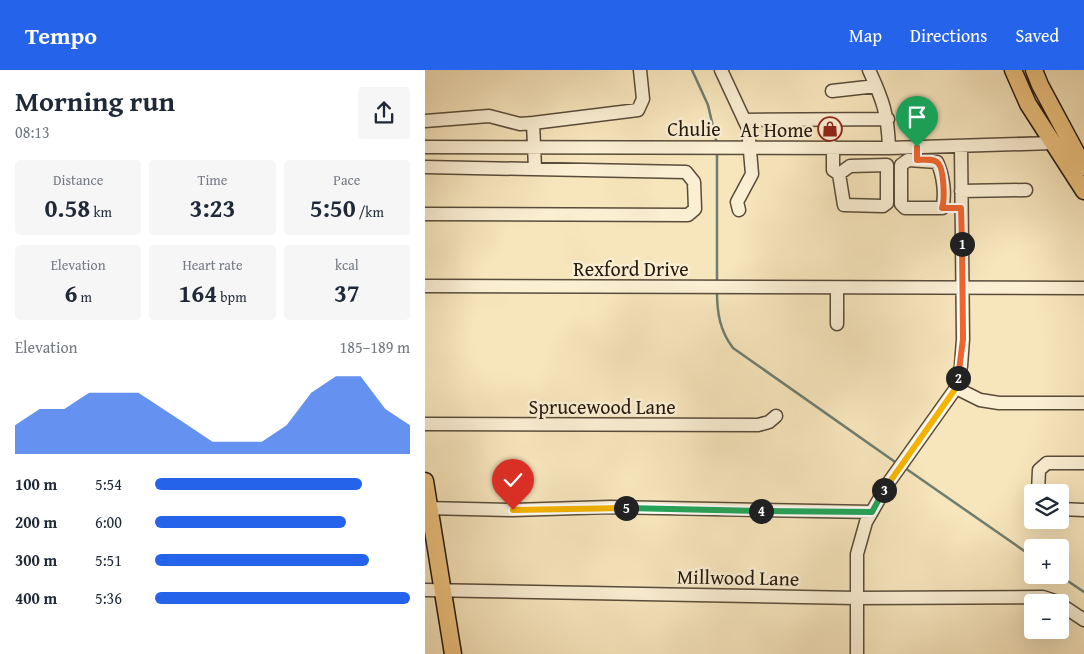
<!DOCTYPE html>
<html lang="en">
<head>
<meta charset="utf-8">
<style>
	body { margin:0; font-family:"Gentium Book Plus",serif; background:#f6f6f7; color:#1f2937; height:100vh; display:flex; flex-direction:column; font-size:19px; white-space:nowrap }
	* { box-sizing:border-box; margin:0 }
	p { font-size:16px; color:#747a83 }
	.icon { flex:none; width:28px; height:28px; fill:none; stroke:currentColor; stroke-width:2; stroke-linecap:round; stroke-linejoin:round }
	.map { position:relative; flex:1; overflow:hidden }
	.sheet { display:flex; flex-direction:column; background:#fff; width:425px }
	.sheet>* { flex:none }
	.fabs { position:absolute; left:599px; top:414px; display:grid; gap:10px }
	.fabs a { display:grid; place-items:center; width:45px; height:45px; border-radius:5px; background:#fff; box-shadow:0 5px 20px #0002; font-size:25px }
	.pin { position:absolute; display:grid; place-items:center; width:42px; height:42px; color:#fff; margin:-51px -21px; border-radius:50% 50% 50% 0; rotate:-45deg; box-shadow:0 0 5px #0007 }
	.pin .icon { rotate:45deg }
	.km { position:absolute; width:25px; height:25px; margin:-12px; border-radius:50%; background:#222; color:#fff; font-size:14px; line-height:25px; text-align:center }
	.round { display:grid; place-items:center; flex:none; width:52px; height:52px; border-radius:5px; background:#f6f6f7 }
	.overview { display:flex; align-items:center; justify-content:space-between; height:85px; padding:0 15px }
	h1 { font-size:28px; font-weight:700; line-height:38px }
	.metrics { display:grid; grid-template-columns:repeat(3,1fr); gap:8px; height:85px; padding:5px 15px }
	.metrics div { display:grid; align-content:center; border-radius:5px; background:#f6f6f7; text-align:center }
	.metrics b { font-size:25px; font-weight:700 }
	.metrics small { font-size:14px; font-weight:400 }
	.metrics p { font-size:14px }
	.chart { height:140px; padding:10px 15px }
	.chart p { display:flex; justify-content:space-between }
	.chart svg { width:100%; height:90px; margin-top:5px; fill:#2563eb; opacity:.7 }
	ul { padding:0 15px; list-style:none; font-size:16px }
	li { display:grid; grid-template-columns:80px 60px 1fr; align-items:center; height:38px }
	li i { height:12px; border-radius:6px; background:#2563eb }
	header { display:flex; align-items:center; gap:30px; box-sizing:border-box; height:70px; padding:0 25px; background:#2563eb; color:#fff }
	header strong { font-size:24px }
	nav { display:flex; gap:28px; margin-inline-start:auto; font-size:18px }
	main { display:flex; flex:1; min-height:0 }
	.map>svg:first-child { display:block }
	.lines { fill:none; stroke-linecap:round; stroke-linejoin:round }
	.stream { stroke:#6d7d71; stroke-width:2.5 }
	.minor-casing { stroke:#594c3a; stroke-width:15 }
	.major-casing { stroke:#24190e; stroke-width:19 }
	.minor { stroke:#faeed3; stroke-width:12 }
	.major { stroke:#ecc27e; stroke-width:16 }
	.split-1-casing { stroke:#fff; stroke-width:10 }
	.split-2-casing { stroke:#fff; stroke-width:10 }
	.split-3-casing { stroke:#fff; stroke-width:10 }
	.split-4-casing { stroke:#fff; stroke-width:10 }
	.split-5-casing { stroke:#fff; stroke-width:10 }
	.split-6-casing { stroke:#fff; stroke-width:10 }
	.split-1 { stroke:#f0652b; stroke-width:6 }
	.split-2 { stroke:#f0652b; stroke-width:6 }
	.split-3 { stroke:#f5b400; stroke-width:6 }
	.split-4 { stroke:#22a559; stroke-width:6 }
	.split-5 { stroke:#22a559; stroke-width:6 }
	.split-6 { stroke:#f5b400; stroke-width:6 }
	.labels { text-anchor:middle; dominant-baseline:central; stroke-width:5; stroke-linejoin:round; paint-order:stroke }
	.street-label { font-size:20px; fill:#24190e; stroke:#faeed3 }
	.poi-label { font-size:20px; fill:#24190e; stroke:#faeed3; text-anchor:end }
</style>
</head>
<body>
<header>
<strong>Tempo</strong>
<nav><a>Map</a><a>Directions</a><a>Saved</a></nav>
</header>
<main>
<section class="sheet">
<div class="overview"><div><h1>Morning run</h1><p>08:13</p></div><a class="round"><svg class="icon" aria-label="share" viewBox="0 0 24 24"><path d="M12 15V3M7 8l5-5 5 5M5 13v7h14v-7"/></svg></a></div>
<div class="metrics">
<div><p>Distance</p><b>0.58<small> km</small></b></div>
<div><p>Time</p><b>3:23</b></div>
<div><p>Pace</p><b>5:50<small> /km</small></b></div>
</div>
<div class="metrics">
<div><p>Elevation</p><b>6<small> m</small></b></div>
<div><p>Heart rate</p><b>164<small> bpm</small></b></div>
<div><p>kcal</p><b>37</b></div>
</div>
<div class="chart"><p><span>Elevation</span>185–189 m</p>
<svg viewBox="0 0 160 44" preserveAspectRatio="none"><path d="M0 44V30L10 22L20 22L30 14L40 14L50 14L60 22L70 30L80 38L90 38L100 38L110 30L120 14L130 6L140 6L150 22L160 30V44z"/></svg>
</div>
<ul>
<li><b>100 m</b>5:54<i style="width:81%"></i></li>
<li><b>200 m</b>6:00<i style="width:75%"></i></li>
<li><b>300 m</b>5:51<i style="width:84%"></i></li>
<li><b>400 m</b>5:36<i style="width:100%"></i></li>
</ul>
</section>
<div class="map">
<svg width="659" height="584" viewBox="0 0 659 584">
	<rect width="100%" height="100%" fill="#f7e5bc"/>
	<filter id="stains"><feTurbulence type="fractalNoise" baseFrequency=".004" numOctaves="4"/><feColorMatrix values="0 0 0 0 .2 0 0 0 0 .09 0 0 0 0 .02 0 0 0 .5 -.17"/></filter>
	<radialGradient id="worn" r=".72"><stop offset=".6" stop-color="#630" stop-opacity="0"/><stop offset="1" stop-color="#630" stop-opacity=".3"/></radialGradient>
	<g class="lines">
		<path class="stream" d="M 267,0 L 283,35 L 292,74
			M 292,214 L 292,82
			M 292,222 C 292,243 295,261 308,278 L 473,394
			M 480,398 L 608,487
			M 634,505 L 659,522"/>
		<g class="minor-casing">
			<path id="minor" d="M 296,0 L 323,58 L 327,104 L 312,132 L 314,140
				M 444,0 C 458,30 463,45 464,78
				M 407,21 L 451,16
				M 319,50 L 463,49
				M 0,51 L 64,46 L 95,54 L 108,53
				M 0,77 L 464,78 L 628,73
				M 408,77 L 408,100 L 414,104 L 425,96 L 462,95 L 462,133 L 458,136 L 419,135 L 414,104
				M 483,90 L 512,92 C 518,104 521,125 517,138 L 480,138 L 476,134 L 476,95 Z
				M 0,97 L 261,102 L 269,112 L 270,139 L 263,145 L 0,144
				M 110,98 L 108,53 L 213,40 L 218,29 L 215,0
				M 536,121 L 601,120
				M 0,216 L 659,218
				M 412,254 L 412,218
				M 531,318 L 555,330 L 574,333 L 659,333
				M 0,354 L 333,355 L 344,352 L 351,346
				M 613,422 L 614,400 L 622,393 L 659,393
				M 0,438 L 88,440 L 185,437 L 447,442
				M 635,439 L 659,440
				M 0,520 L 431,528 L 618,527 L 633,532
				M 635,534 L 659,550
				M 432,584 L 432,484 L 441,452 L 464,412 L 531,318 L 536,296 L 538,269 L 536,77"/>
		</g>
		<g class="major-casing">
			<path id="major" d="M 588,0 L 603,34 L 659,121
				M 609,0 L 615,15 L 659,97
				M 0,411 L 28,584"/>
		</g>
		<use href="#minor" class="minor"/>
		<use href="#major" class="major"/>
	</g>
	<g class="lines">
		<g class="split-1-casing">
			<path id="split-1" d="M 492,77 L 492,90 C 498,90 508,88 513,93 C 519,99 520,130 517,138 L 536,138 L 537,174"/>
		</g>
		<g class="split-2-casing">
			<path id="split-2" d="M 533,308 L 538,269 L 537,174"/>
		</g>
		<g class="split-3-casing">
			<path id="split-3" d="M 459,420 L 531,318 L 533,308"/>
		</g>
		<g class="split-4-casing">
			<path id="split-4" d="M 336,441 L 447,442 L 459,420"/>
		</g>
		<g class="split-5-casing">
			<path id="split-5" d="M 201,438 L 336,441"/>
		</g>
		<g class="split-6-casing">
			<path id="split-6" d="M 88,440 L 201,438"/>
		</g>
		<use href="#split-1" class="split-1"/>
		<use href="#split-2" class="split-2"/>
		<use href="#split-3" class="split-3"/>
		<use href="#split-4" class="split-4"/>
		<use href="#split-5" class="split-5"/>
		<use href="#split-6" class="split-6"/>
	</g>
	<defs>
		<g id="shop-ring" transform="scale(1.25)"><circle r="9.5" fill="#faeed3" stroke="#8f2418" stroke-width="1.5"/><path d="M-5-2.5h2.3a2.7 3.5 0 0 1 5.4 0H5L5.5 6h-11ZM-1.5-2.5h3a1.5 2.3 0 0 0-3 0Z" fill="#8f2418"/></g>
	</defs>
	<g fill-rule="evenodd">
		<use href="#shop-ring" x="405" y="59"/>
	</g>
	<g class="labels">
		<g class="street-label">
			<text x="269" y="58">Chulie</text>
			<text x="206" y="198">Rexford Drive</text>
			<text x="177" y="336">Sprucewood Lane</text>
			<text transform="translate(313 507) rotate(1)">Millwood Lane</text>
		</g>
		<g class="poi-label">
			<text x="388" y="59">At Home</text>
		</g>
	</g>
	<rect width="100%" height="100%" filter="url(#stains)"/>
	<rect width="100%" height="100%" fill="url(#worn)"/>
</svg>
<div class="fabs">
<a><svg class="icon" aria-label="layers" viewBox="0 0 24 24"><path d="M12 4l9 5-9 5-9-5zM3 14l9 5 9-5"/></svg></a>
<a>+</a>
<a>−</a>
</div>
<div class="pin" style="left:492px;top:77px;background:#1e9e55"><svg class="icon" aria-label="arrive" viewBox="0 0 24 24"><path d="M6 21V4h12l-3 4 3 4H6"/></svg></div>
<div class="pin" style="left:88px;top:440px;background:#d93025"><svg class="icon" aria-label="check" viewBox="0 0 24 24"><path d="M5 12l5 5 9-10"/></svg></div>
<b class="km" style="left:537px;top:174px">1</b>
<b class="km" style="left:533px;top:308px">2</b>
<b class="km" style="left:459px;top:420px">3</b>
<b class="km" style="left:336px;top:441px">4</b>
<b class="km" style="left:201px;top:438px">5</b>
</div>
</main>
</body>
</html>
